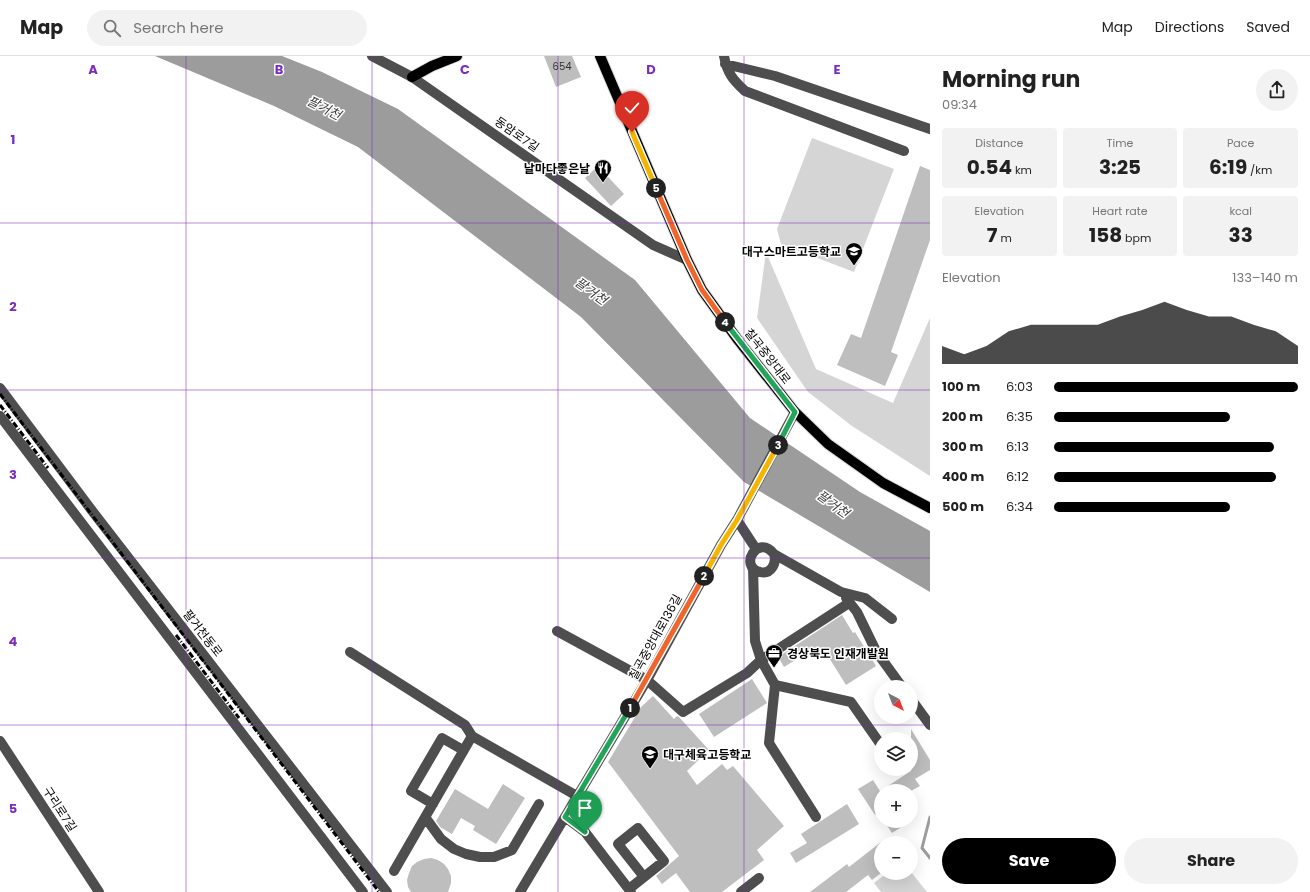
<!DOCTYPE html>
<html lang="en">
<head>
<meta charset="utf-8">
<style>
	body { margin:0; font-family:Poppins,"Noto Sans KR",sans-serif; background:#f2f2f2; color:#222; height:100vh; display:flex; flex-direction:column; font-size:15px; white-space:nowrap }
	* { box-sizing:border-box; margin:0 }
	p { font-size:13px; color:#767676 }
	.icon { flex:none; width:22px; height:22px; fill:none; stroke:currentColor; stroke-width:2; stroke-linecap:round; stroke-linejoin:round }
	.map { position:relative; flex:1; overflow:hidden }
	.side { display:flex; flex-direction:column; background:#fff; width:380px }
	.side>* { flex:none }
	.needle { width:26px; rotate:138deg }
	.fabs { position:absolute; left:874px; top:624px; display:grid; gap:8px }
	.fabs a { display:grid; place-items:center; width:44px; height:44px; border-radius:50%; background:#fff; box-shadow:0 4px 16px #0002; font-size:20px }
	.pin { position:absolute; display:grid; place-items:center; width:34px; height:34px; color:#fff; margin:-41px -17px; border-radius:50% 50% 50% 0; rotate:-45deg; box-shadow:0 0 4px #0007 }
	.pin .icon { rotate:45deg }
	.km { position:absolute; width:20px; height:20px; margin:-10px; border-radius:50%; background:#222; color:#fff; font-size:11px; line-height:20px; text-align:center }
	.round { display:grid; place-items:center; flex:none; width:42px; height:42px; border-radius:21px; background:#f2f2f2 }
	.overview { display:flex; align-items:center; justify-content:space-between; height:68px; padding:0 12px }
	h1 { font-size:22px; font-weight:700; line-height:30px }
	.stats { display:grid; grid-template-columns:repeat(3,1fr); gap:6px; height:68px; padding:4px 12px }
	.stats div { display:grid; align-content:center; border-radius:4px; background:#f2f2f2; text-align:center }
	.stats b { font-size:20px; font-weight:700 }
	.stats small { font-size:11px; font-weight:400 }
	.stats p { font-size:11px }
	.chart { height:112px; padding:8px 12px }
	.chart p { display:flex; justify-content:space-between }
	.chart svg { width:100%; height:72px; margin-top:4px; fill:#000; opacity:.7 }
	.button { display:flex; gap:8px; margin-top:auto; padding:8px 12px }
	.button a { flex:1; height:46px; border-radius:24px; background:#000; color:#fff; font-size:16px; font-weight:700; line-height:46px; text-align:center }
	.button a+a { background:#f2f2f2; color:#222 }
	ul { padding:0 12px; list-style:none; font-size:13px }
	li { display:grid; grid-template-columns:64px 48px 1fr; align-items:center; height:30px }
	li i { height:10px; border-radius:5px; background:#000 }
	header { display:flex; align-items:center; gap:24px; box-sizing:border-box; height:56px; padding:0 20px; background:#fff; border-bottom:1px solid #e0e0e0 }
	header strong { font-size:19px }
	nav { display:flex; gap:22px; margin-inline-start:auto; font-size:14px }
	.search { width:280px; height:36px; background:#f2f2f2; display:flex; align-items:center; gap:10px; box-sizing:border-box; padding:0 14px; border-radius:22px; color:#767676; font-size:15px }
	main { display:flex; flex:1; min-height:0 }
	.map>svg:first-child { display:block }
	.green { fill:#d5d5d5 }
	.water { fill:#9c9c9c }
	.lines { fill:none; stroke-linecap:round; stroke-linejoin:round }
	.stream { stroke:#9c9c9c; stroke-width:3 }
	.building { fill:#bebebe }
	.major-casing { stroke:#dbdbdb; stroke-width:12 }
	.minor { stroke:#4e4e4e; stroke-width:10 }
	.major { stroke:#000; stroke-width:10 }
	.rail { stroke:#000; stroke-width:3; stroke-dasharray:6 2 1 2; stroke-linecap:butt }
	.split-1-casing { stroke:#fff; stroke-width:8 }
	.split-2-casing { stroke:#fff; stroke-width:8 }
	.split-3-casing { stroke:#fff; stroke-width:8 }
	.split-4-casing { stroke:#fff; stroke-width:8 }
	.split-5-casing { stroke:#fff; stroke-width:8 }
	.split-6-casing { stroke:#fff; stroke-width:8 }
	.split-1 { stroke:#22a559; stroke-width:5 }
	.split-2 { stroke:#f0652b; stroke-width:5 }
	.split-3 { stroke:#f5b400; stroke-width:5 }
	.split-4 { stroke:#22a559; stroke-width:5 }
	.split-5 { stroke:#f0652b; stroke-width:5 }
	.split-6 { stroke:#f5b400; stroke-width:5 }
	.grid { fill:none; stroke:#7b2cbf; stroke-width:1; stroke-opacity:0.55 }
	.labels { text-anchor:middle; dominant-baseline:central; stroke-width:3; stroke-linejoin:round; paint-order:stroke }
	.number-label { font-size:10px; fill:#303030 }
	.street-label { font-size:12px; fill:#000; stroke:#fff }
	.poi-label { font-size:12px; font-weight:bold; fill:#000; stroke:#fff; text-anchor:end }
	.water-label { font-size:13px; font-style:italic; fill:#3d3d3d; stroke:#fff }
	.grid-label { font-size:13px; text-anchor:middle; font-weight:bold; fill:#7b2cbf; stroke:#fff; stroke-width:3; stroke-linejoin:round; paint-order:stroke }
</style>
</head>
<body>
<header>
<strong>Map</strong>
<div class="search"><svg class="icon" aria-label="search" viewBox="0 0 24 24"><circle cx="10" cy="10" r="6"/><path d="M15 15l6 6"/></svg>Search here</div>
<nav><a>Map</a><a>Directions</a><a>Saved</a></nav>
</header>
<main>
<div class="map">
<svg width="930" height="836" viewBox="0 0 930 836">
	<rect width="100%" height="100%" fill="#fff"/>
	<path class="green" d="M 812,82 L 894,113 L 854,216 L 781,188 L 777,173 Z
		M 766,196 L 816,313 L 893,347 L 930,262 L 930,420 L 852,370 L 808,336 L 757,262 Z
		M 911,816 L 927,836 L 881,836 L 874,827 L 887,817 L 911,817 Z"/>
	<path class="water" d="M 155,0 L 282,0 L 322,16 L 398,53 L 635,224 L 750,362 L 860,436 L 930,475 L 930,536 L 744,426 L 581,261 L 358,91 L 274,50 Z"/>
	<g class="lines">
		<path class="stream" d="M 930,761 L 922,792 L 930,802"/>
	</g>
	<path class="building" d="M 544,0 L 572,0 L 581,21 L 556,31 Z
		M 598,110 L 624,138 L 611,150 L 585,122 Z
		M 920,110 L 930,114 L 930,184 L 891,296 L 898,299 L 885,330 L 837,309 L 851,278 L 861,282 Z
		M 842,559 L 853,577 L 855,576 L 876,610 L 846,629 L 823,592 L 816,597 L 813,593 L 784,611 L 778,601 Z
		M 752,623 L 767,647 L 714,681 L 699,658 Z
		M 653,640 L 674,663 L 677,660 L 679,661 L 709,694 L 687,715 L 697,729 L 722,708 L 727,714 L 733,710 L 784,770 L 757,794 L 764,804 L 722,836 L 690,836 L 676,817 L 662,828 L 656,820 L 679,800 L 608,706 L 641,651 Z
		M 911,673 L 930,704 L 930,714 L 915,723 L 920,730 L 911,735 L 880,735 L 881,737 L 881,754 L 875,759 L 858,733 L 873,724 L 880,735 L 911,715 Z
		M 503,728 L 525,742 L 496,788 L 473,774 L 475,770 L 461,762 L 452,778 L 440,771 L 436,765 L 455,733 L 488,753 Z
		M 847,748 L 859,768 L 796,807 L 790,797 L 807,787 L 801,778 Z
		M 884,765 L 911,765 L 892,777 Z
		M 881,786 L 881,817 L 872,824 L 868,819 L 846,836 L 810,836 L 847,808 L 849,811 Z
		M 431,802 L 438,804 L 444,808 L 448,813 L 451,820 L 451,827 L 448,836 L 411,836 L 408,831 L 407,824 L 409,817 L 412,810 L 417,806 L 424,803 Z"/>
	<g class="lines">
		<g class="major-casing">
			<path id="major" d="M 600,0 L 687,204 L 702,234 L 738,284 L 795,356 L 828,388 L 883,427 L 930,452
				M 412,21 L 432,10 L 457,0"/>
		</g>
		<path class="minor" d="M 372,0 L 412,21 L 653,189 L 687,204
			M 724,0 C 727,17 733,24 745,35 L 904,95
			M 725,8 L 775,20 L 930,73
			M 0,332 L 93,456 L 387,836
			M 0,360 L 363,836
			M 737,464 L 756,493
			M 774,498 C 777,507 771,519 760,516 C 738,511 758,477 774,498 L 841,536 L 865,542 L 892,563
			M 753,512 L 755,585 L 761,604 L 775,629 L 769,687 L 816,761
			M 846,542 L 857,556 L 876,595 L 902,631
			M 557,575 L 647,624 L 683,656 L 747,617 L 761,604 L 849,547
			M 350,596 L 465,669 L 472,680
			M 775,629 L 851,646 L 881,689
			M 911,643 L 930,669
			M 0,685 L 99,836
			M 433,748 L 411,735 L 442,682 L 463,694
			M 425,761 L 441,783 L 454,793 L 466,798 L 480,801 L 494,801 L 512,794 L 539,748
			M 565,761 L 585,776 L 631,836
			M 394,815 L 472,680 L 577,740
			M 629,833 L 664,805 L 638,772 L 618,788 L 644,821
			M 520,836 L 647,624 L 721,489 L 737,464 L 795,356
			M 741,836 L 759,822"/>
		<use href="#major" class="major"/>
		<path class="rail" d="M 0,338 L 379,836
			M 0,349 L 48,412
			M 176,579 L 239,662"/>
	</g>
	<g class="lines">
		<g class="split-1-casing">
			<path id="split-1" d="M 585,776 L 565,761 L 630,652"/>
		</g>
		<g class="split-2-casing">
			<path id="split-2" d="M 630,652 L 704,520"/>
		</g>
		<g class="split-3-casing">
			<path id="split-3" d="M 704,520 L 721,489 L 737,464 L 778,389"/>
		</g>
		<g class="split-4-casing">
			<path id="split-4" d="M 725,266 L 795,356 L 778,389"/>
		</g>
		<g class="split-5-casing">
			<path id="split-5" d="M 656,132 L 687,204 L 702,234 L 725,266"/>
		</g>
		<g class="split-6-casing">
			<path id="split-6" d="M 632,76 L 656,132"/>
		</g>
		<use href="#split-1" class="split-1"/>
		<use href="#split-2" class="split-2"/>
		<use href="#split-3" class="split-3"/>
		<use href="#split-4" class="split-4"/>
		<use href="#split-5" class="split-5"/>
		<use href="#split-6" class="split-6"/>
	</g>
	<path class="grid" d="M 186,0 L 186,836M 372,0 L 372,836M 558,0 L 558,836M 744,0 L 744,836M 0,167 L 930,167M 0,334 L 930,334M 0,502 L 930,502M 0,669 L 930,669"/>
	<defs>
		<g id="restaurant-pin" transform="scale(0.9)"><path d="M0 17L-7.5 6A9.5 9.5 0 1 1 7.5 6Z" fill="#000" stroke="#fff"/><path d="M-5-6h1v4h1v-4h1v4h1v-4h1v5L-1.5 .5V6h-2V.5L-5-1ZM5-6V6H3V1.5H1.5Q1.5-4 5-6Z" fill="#fff"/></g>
		<g id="school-pin" transform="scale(0.9)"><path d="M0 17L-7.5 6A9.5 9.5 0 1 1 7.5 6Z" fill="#000" stroke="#fff"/><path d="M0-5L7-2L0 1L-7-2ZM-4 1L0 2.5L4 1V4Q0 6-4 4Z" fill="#fff"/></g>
		<g id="office-pin" transform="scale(0.9)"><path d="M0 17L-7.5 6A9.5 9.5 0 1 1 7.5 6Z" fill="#000" stroke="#fff"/><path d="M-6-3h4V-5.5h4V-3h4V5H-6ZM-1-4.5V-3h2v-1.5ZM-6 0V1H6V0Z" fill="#fff"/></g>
	</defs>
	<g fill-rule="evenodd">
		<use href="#restaurant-pin" x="603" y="112"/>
		<use href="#school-pin" x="854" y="195"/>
		<use href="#office-pin" x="774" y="597"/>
		<use href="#school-pin" x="650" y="698"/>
	</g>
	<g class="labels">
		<g class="number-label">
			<text x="562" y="10">654</text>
		</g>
		<g class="street-label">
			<text transform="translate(517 78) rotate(35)">동암로7길</text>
			<text transform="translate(768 300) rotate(52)">칠곡중앙대로</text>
			<text transform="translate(203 577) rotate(52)">팔거천동로</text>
			<text transform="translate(655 581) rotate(-61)">칠곡중앙대로136길</text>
			<text transform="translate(60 753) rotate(57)">구리로7길</text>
		</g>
		<g class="poi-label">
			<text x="590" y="112">날마다좋은날</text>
			<text x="841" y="195">대구스마트고등학교</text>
			<text x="787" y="597" text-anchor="start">경상북도 인재개발원</text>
			<text x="663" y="698" text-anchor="start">대구체육고등학교</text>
		</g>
		<g class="water-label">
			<text transform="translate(324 52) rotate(27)">팔거천</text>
			<text transform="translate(591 235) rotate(36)">팔거천</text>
			<text transform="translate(833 448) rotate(36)">팔거천</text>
		</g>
	</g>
	<g class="grid-label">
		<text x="93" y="18">A</text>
		<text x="279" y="18">B</text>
		<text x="465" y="18">C</text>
		<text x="651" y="18">D</text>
		<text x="837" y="18">E</text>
		<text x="13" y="88">1</text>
		<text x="13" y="255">2</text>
		<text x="13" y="423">3</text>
		<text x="13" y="590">4</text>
		<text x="13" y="757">5</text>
	</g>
</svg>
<div class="fabs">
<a><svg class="needle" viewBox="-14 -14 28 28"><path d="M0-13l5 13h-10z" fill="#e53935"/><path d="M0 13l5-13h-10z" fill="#767676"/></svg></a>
<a><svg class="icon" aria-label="layers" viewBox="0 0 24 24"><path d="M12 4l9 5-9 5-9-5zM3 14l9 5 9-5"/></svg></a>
<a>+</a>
<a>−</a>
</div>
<div class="pin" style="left:585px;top:776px;background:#1e9e55"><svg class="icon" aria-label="arrive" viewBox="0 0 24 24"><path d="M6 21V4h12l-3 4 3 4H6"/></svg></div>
<div class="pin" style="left:632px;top:76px;background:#d93025"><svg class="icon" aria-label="check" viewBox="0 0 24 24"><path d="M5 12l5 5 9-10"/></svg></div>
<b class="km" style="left:630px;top:652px">1</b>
<b class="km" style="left:704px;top:520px">2</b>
<b class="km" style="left:778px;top:389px">3</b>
<b class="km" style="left:725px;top:266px">4</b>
<b class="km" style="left:656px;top:132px">5</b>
</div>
<section class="side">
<div class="overview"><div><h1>Morning run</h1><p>09:34</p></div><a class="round"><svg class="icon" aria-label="share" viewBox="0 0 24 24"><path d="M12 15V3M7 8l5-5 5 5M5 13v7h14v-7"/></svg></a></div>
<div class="stats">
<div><p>Distance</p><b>0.54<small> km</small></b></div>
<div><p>Time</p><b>3:25</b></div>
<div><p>Pace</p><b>6:19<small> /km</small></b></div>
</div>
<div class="stats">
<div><p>Elevation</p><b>7<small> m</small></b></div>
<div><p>Heart rate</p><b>158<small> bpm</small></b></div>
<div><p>kcal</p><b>33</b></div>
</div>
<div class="chart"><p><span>Elevation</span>133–140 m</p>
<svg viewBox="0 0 160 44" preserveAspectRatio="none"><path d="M0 44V33L10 38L20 33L30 24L40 20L50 20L60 20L70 20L80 15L90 11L100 6L110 11L120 15L130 15L140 20L150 24L160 33V44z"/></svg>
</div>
<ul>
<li><b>100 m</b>6:03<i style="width:100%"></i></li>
<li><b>200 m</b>6:35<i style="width:72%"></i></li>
<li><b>300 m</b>6:13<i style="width:90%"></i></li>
<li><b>400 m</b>6:12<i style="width:91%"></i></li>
<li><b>500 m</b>6:34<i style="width:72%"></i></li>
</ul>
<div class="button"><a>Save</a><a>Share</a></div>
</section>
</main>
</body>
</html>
